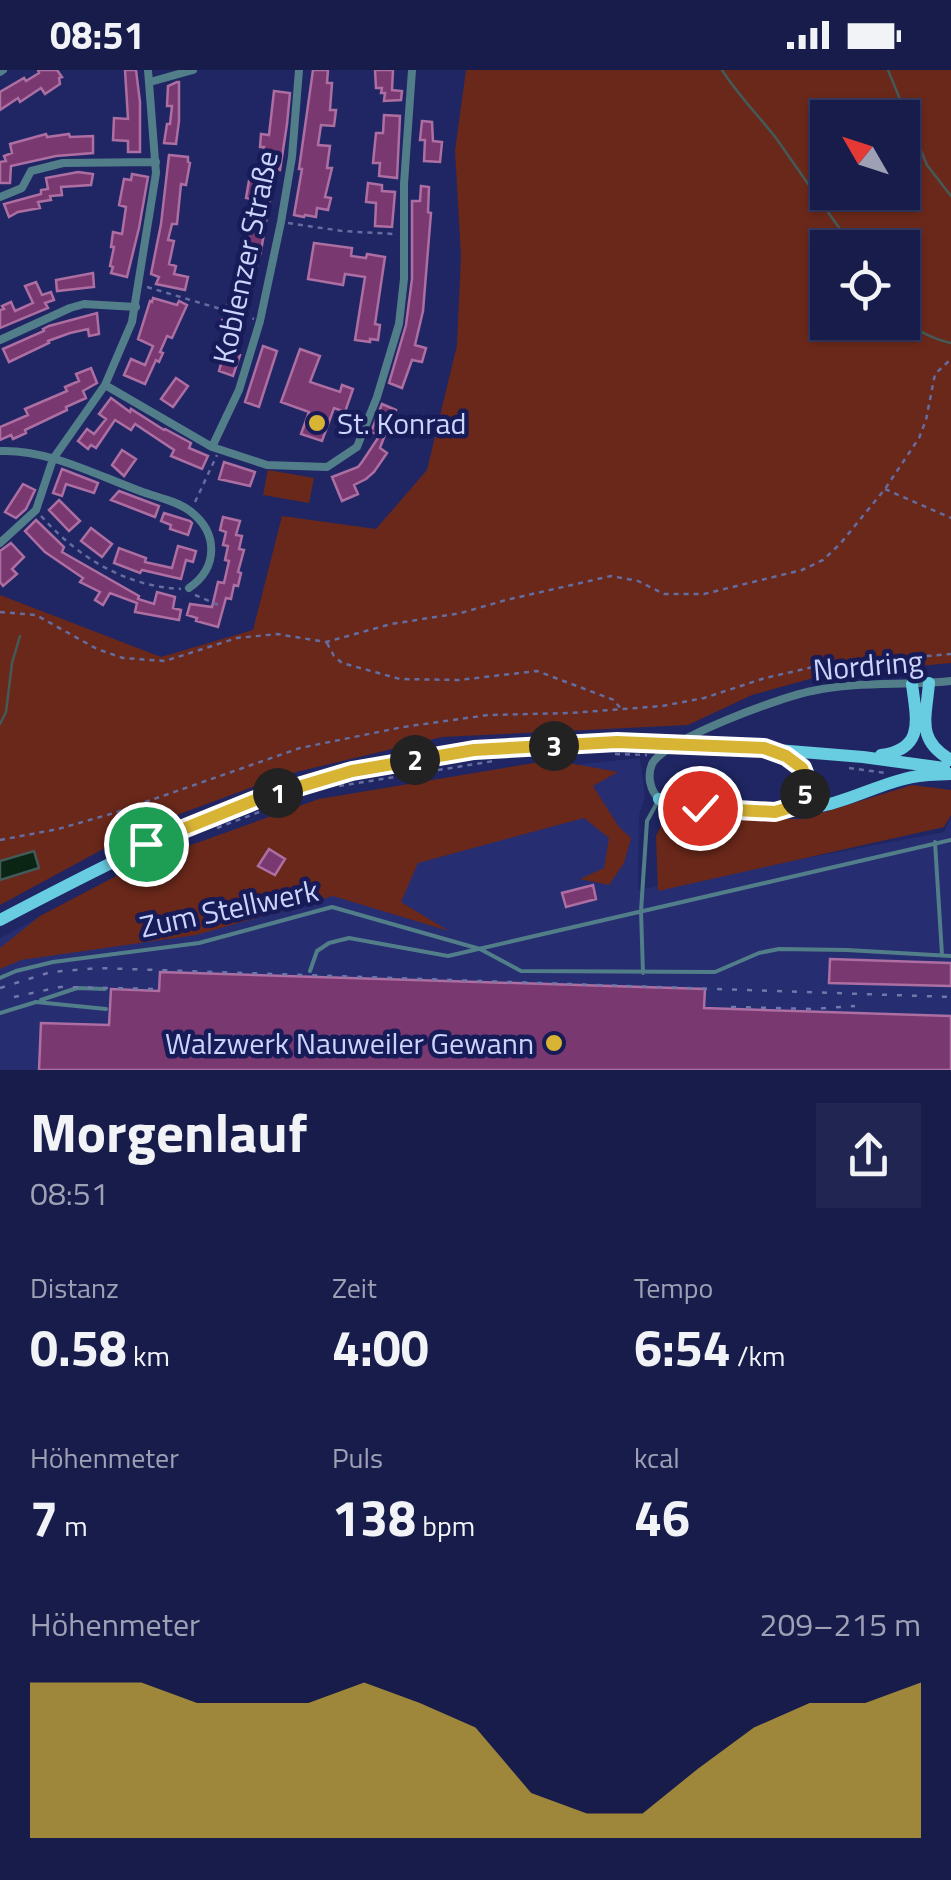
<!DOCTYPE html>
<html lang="de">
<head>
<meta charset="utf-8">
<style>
	body { margin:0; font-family:"Titillium Web",sans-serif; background:#202551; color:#f1f3f6; height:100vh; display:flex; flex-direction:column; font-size:38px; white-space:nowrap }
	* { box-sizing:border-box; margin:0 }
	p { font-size:32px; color:#9ea1b5 }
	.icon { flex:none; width:55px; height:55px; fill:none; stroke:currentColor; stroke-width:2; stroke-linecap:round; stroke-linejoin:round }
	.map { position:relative; height:1000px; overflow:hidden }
	.drawer { display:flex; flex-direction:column; background:#171c4a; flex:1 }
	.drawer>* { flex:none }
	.needle { width:65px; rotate:309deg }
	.tools { position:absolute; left:810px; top:30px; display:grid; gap:20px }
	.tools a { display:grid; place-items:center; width:110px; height:110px; border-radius:0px; background:#171c4a; box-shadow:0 2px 8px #0004,0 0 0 2px #363a62; font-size:50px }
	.pin { position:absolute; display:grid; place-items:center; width:85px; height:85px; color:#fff; margin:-42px; border:5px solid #fff; border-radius:50%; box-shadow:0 2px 10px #0007 }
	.km { position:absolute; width:50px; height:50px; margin:-25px; border-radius:50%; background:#222; color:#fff; font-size:28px; line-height:50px; text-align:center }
	.round { display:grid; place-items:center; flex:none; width:105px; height:105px; border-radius:0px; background:#202551 }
	.head { display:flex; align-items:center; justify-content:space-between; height:170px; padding:0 30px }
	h1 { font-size:55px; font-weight:700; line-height:75px }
	.stats { display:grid; grid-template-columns:repeat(3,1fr); gap:15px; height:170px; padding:10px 30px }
	.stats div { display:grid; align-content:center }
	.stats b { font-size:50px; font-weight:700 }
	.stats small { font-size:28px; font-weight:400 }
	.stats p { font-size:28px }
	.chart { height:280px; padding:20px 30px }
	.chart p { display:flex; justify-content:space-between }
	.chart svg { width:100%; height:180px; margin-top:10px; fill:#d7b434; opacity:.7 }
	.status { display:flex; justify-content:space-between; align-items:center; height:70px; padding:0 50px; background:#171c4a; direction:ltr }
	.status svg { height:28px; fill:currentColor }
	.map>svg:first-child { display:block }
	.built { fill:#262d71 }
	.green { fill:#6a281a; fill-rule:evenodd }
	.water { fill:#0a2514; stroke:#445a59; stroke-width:2.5 }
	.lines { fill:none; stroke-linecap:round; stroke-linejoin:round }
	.stream { stroke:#445a59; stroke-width:2.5 }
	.building { fill:#793970; stroke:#ad6ea2; stroke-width:2.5 }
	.path { stroke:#656da0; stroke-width:2.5; stroke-dasharray:5 5; stroke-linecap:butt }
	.service { stroke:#517e88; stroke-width:4 }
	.minor { stroke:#517e88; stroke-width:8 }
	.primary { stroke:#69cde2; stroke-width:12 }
	.rail { stroke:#7179ab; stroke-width:2.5; stroke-dasharray:5 10; stroke-linecap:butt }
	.path-bridge { stroke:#656da0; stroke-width:2.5; stroke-dasharray:5 5; stroke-linecap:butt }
	.primary-bridge { stroke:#69cde2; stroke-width:12 }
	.route-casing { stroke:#fff; stroke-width:20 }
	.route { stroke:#d7b434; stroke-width:12 }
	.poi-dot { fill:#d7b434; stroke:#171b57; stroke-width:4 }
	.labels { text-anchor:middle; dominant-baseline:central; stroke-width:9; stroke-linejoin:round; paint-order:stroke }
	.street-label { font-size:30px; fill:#cbd5fb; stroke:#171b57 }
	.poi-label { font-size:30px; fill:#cbd5fb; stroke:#171b57; text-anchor:start }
</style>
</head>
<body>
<div class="status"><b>08:51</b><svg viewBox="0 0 49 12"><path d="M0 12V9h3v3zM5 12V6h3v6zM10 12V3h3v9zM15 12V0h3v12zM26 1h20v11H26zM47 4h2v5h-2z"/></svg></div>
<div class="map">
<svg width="951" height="1000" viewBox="0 0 951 1000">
	<rect width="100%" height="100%" fill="#1f2663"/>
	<path class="built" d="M 640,688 L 645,726 L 639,746 L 638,820 L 944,762 L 951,748 L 951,1000 L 0,1000 L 0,868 L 141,793 L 319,729 L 440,709 Z"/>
	<path class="green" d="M 466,0 L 951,0 L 951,593 L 824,605 L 752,625 L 688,655 L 442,667 L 288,704 L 142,758 L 0,835 L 0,525 L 161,587 L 253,560 L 282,446 L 376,459 L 427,400 L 457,275 L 461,186 L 455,81 ZM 828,48 L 902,48 L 902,122 L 828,122 ZM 828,178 L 902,178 L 902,252 L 828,252 Z
		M 268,400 L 314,408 L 309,433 L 263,425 Z
		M 552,690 L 618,702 L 593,716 L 619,757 L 631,768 L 624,793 L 609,815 L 580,809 L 604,798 L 609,768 L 584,748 L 418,793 L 401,832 L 449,861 L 333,826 L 196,865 L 21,890 L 0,899 L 0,878 L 40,846 L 141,793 L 319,729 Z
		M 912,715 L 951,720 L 951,745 L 944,757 L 658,821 L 656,766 L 664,749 L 802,749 Z"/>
	<path class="water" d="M 34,781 L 39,798 L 0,810 L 0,791 Z"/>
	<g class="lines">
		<path class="stream" d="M 722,0 C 738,25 758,45 776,68 C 802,105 827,142 854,178
			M 888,0 L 927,95 L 951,126
			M 902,245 C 913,260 933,269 951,273
			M 0,654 L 6,642 L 12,593 L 20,566"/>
	</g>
	<path class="building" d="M 38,0 L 57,0 L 62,7 L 59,8 L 60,14 L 45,24 L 41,18 L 20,32 L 18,28 L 0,40 L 0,22 L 24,8 L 26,11 L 39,3 Z
		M 125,0 L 136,0 L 140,32 L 140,82 L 128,82 L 128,71 L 113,70 L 114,48 L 128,49 Z
		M 313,0 L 328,0 L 327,13 L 332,13 L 330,40 L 336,40 L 334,56 L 321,55 L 318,75 L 330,76 L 327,98 L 332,98 L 325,127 L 331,128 L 328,140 L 317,138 L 316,147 L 305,145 L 304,147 L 294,145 L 302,99 L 299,99 Z
		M 375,0 L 393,0 L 392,20 L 402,21 L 401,30 L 384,31 L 385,23 L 381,23 L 382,18 L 376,18 Z
		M 177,12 L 179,12 L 179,51 L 176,74 L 164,73 L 167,54 L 170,54 L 172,36 L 167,36 L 168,16 Z
		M 274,21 L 290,23 L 287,54 L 280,100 L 275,99 L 261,181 L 239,264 L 219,258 L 222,250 L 229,252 L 234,236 L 228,234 L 231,226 L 237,228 L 241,212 L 235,210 L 243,176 L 247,177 L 254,141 L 250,141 L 252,129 L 246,128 L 250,105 L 259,107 L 264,77 L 260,77 L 261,64 L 269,65 Z
		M 384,45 L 400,46 L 397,108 L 379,106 L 380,93 L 373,93 L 376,63 L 383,63 Z
		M 422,51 L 432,52 L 433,71 L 442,72 L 440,92 L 424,91 L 425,70 L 420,70 Z
		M 46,64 L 47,67 L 69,64 L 70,67 L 93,66 L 93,83 L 56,86 L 11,96 L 10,113 L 0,113 L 0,92 L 6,91 L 4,86 L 12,83 L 10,74 Z
		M 169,85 L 188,87 L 188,92 L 190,93 L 186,115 L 181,114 L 177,154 L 172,154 L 168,170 L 174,171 L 169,194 L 176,196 L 174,204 L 188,207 L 185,220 L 156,214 L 159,207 L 151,204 L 161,154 Z
		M 78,102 L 93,104 L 91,115 L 61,117 L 62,125 L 50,126 L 51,130 L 38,132 L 40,138 L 18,142 L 9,147 L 4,134 L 41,124 L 41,120 L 48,119 L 46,108 Z
		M 132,104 L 148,107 L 139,158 L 127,207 L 111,203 L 113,197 L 110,196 L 114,177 L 111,177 L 113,162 L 122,164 L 126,137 L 119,135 L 124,109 L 131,110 Z
		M 368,113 L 382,115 L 382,121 L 395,122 L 392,157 L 375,156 L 376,133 L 366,132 Z
		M 421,116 L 429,117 L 428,142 L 431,143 L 423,241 L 415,275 L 426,278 L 422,292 L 412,290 L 402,318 L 389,313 L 406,255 L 412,209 L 412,131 L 420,131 Z
		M 314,173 L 352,178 L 351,186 L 366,188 L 367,184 L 385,187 L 375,254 L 380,255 L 378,270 L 370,269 L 370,272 L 355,270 L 365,207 L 345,204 L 343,215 L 308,209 Z
		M 93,203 L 94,217 L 57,221 L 56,210 Z
		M 36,212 L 42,225 L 51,222 L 54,230 L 45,233 L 48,238 L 0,258 L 0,240 L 4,239 L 2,236 L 11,232 L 15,241 L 33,233 L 25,216 Z
		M 153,228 L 177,235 L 179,231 L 187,235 L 172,268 L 167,266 L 160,282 L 163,283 L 159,292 L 156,290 L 145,314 L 124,305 L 131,289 L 145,295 L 153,276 L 138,269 L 150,231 L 152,232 Z
		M 97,243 L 99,264 L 89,266 L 88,259 L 70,263 L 48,271 L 49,273 L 9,292 L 3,279 L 44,261 L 43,259 L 49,256 Z
		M 263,276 L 277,281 L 259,337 L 245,332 Z
		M 300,279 L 320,286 L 310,312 L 340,322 L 342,315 L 353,319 L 345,342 L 334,338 L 322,371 L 301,364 L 309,342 L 281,332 Z
		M 225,280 L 240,285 L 233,306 L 219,301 Z
		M 91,298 L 97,313 L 83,321 L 86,328 L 66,337 L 67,340 L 25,360 L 26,363 L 13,369 L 11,365 L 0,370 L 0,357 L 28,345 L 25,339 L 67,321 L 65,317 L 79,311 L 76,304 Z
		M 176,308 L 188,316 L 173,337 L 161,329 Z
		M 111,328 L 130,342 L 131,339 L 164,360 L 165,359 L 191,373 L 189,378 L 208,386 L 202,399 L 171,386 L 174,380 L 135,354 L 131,360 L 115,350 L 96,378 L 91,375 L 88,379 L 78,371 L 87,359 L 94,364 L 106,349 L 99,344 Z
		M 382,334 L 396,340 L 394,345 L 406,350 L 403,359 L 397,356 L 394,365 L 386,362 L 380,378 L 387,383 L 374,402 L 366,409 L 354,415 L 358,424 L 342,431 L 332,407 L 358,397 L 362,392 L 380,365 L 371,362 Z
		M 122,380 L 136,389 L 124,406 L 112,395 Z
		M 224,392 L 255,402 L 250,416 L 219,409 Z
		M 62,399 L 98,413 L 94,423 L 66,414 L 62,426 L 53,423 Z
		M 23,414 L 35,420 L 26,439 L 16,448 L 5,442 Z
		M 119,421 L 159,436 L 155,447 L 111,430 Z
		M 59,430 L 80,451 L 69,461 L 49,440 Z
		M 164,443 L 190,451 L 192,453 L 188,465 L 170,459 L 171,455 L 161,451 Z
		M 223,447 L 240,451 L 236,465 L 242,466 L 239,479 L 244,480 L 238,502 L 241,503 L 238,516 L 234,515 L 231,529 L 226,528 L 218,557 L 196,551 L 197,548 L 187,545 L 190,534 L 212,537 L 218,512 L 224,513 L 229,491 L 225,490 L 228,476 L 223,475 L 226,462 L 220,460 Z
		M 36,450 L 64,477 L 62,482 L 139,526 L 138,529 L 154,534 L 157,522 L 175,527 L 173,538 L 181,540 L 179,550 L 135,542 L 137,533 L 110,523 L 103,535 L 95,530 L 100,522 L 80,512 L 83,508 L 45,482 L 25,461 Z
		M 91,458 L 112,474 L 102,487 L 81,471 Z
		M 11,473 L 24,487 L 12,499 L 17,504 L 3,516 L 0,512 L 0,481 Z
		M 178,476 L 196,481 L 193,492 L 186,490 L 181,509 L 142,500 L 140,503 L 114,493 L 119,478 L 146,488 L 145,492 L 172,498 Z
		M 269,779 L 285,789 L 275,805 L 258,796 Z
		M 593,815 L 596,829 L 566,837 L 562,823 Z
		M 830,889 L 951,893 L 951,916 L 829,913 Z
		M 160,902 L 705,919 L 704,938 L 951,946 L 951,1000 L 39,1000 L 41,953 L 109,955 L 111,919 L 159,921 Z"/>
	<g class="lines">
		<path class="path" d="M 288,153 L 342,161 L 394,164
			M 147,217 L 254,249
			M 885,419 L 951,448
			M 195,432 L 217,385
			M 41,446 C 78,487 124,516 181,519
			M 195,525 L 221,536
			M 0,542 L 36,545 L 97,579 L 123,588 L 165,591 L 237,568 L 277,564 L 326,572 L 391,554 L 461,543 L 506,530 L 611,506 L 638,511 L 664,524 L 704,524 L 802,500 L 823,490 L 840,474 L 885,419 L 919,368 L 926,350 L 935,304 L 951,289
			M 327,573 L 334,586 L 342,593 L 400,609 L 459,610 L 537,601 L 614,630 L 621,639
			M 849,698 L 886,703
			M 339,716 L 494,691
			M 217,758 L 275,736
			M 0,770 L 58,759 L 114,743 L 300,678 L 403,657 L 488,645 L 571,643 L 662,636 L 704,628 L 765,608 L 822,595 L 951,584"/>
		<path class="service" d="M 935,772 L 942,885
			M 310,901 L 317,881 L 329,873 L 349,868 L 448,886 L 951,770
			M 643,903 L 641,841 L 647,751 L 658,731
			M 0,908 L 16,901 L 53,892 L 199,873 L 332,837 L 480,879 L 521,901 L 715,902 L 759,883 L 779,879 L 847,880 L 951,886
			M 41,930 L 77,918 L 105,919
			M 0,943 L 36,932 L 106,939"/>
		<path class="minor" d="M 0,2 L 3,0
			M 150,12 L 193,0
			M 0,127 L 22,118 L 31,101 L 63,93 L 156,92
			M 0,270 L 70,238 L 84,234 L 136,237
			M 105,315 L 212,377 L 267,395 L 327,397 L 357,377 L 377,327 L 399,254 L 404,209 L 404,114 L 412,0
			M 212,377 L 239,320 L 260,251 L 281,152 L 292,87 L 299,0
			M 0,381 C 48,379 96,405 140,421 C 156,427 177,431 190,441 C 219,463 218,498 189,518
			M 0,473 L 36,440 L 53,389 L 105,315 L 132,252 L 156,103 L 148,0
			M 659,729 C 650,720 647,706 652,694 C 663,670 784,626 812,621 C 858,611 905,616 951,611"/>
		<path class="primary" d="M 929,613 C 926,649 916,670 951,690
			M 730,676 L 863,687 L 944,698
			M 780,684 C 809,697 820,724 786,740
			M 881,685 C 926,679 916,648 912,614
			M 659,729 C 697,743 783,746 822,736 C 850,730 876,716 904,709 C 920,704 935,705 951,704
			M 0,850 C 114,790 225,732 351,701 C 438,680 528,677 617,672"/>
		<path class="rail" d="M 0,918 L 51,902 L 98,898 L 951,927
			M 14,927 L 60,917 L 159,919
			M 731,937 L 812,939 L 855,936"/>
		<path class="path-bridge" d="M 615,684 L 647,685"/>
		<path class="primary-bridge" d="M 617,672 L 730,676"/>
	</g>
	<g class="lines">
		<g class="route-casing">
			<path id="route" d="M 146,774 L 255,730 L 352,701 L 474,680 L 617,672 L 764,678 L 786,686 L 802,698 L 808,713 L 806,723 L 795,736 L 775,742 L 700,738"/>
		</g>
		<use href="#route" class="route"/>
	</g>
	<g class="poi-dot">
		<circle cx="317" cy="353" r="10"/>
		<circle cx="554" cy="973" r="10"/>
	</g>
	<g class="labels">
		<g class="street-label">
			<text transform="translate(245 187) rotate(-78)">Koblenzer Straße</text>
			<text transform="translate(868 595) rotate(-5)">Nordring</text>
			<text transform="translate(229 838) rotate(-12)">Zum Stellwerk</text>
		</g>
		<g class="poi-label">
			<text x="337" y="353">St. Konrad</text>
			<text x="534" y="973" text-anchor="end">Walzwerk Nauweiler Gewann</text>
		</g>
	</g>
</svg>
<div class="tools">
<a><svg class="needle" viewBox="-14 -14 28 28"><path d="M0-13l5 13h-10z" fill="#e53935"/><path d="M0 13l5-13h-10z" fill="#9ea1b5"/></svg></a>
<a><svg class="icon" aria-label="locate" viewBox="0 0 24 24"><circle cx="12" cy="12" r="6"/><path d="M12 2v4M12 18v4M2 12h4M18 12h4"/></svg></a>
</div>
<div class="pin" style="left:146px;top:774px;background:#1e9e55"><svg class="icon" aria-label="arrive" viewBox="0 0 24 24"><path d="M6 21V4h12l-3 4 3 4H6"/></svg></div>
<div class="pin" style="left:700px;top:738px;background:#d93025"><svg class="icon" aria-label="check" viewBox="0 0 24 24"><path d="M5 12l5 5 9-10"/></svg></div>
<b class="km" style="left:278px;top:723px">1</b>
<b class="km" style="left:415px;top:690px">2</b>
<b class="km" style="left:554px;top:676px">3</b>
<b class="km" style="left:805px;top:724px">5</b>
</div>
<section class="drawer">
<div class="head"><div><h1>Morgenlauf</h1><p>08:51</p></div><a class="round"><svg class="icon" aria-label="share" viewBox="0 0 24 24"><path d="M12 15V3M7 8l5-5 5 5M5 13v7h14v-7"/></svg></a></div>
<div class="stats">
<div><p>Distanz</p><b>0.58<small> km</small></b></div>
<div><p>Zeit</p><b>4:00</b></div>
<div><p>Tempo</p><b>6:54<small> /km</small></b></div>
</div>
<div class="stats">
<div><p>Höhenmeter</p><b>7<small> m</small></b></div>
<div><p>Puls</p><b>138<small> bpm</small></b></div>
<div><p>kcal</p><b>46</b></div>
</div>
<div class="chart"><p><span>Höhenmeter</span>209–215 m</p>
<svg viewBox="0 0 160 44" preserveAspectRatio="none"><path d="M0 44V6L10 6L20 6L30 11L40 11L50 11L60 6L70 11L80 17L90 33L100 38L110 38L120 27L130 17L140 11L150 11L160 6V44z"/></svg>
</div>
</section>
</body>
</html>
